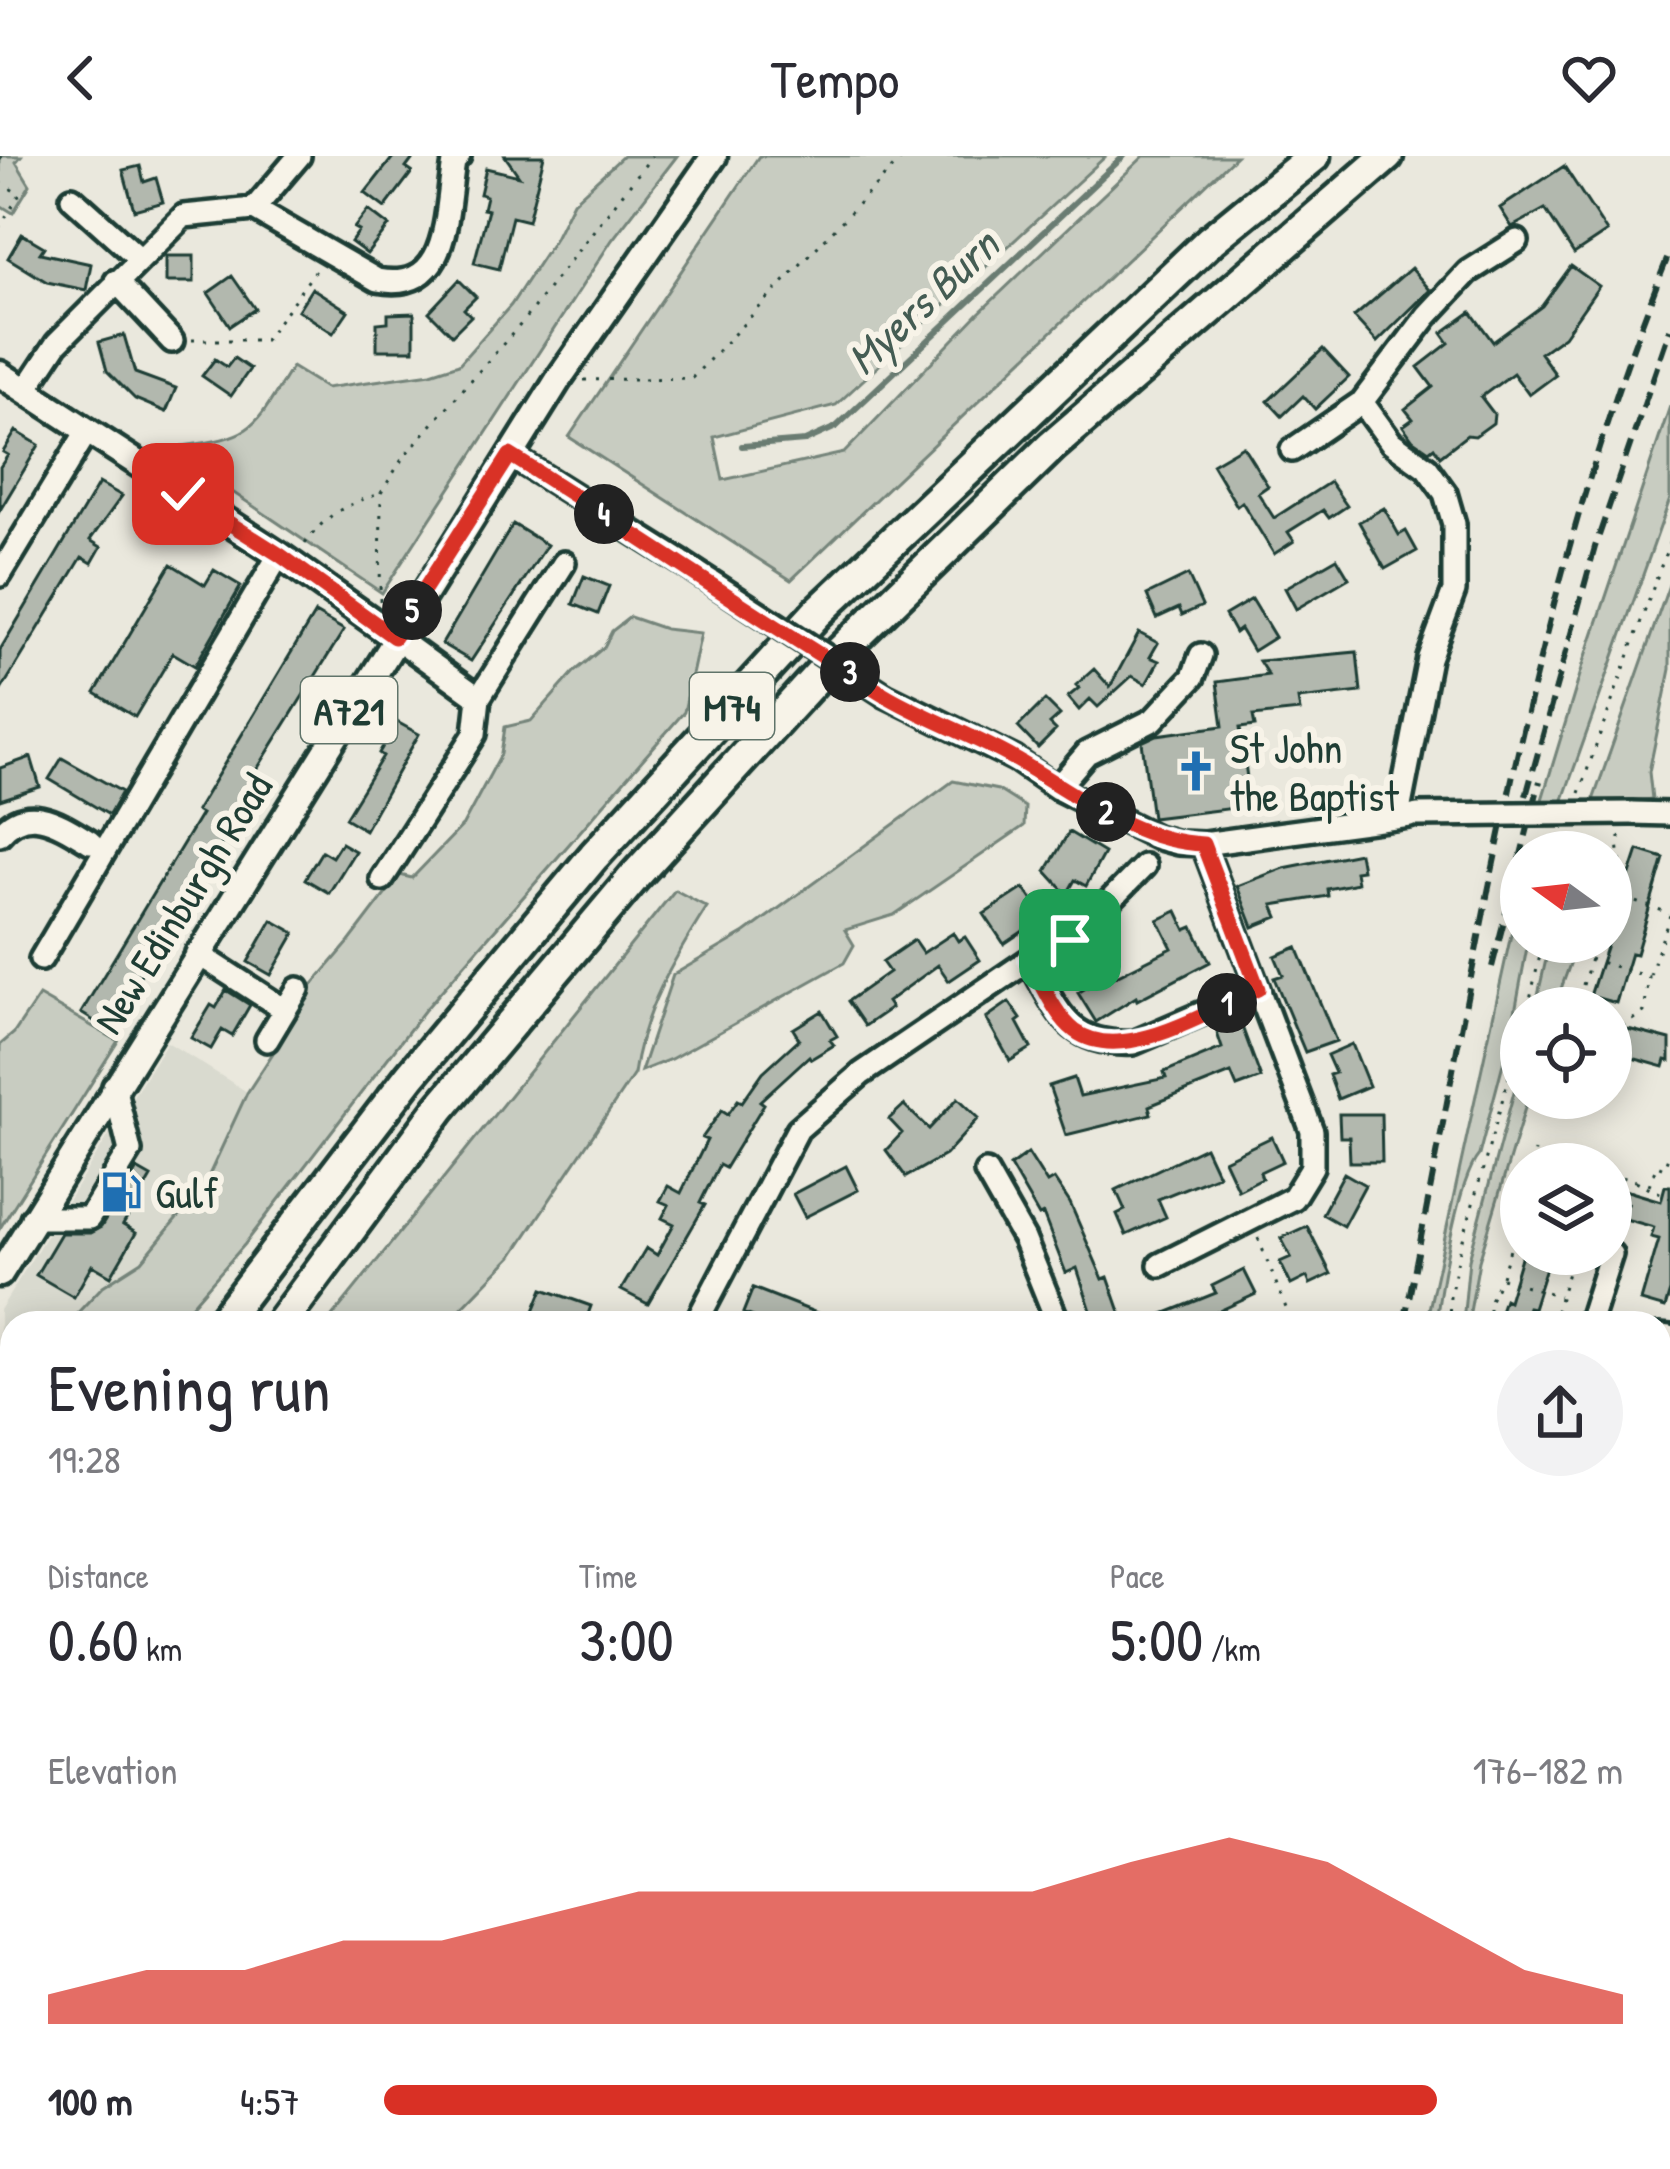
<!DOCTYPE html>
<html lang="en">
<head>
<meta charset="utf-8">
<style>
	body { margin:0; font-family:"Patrick Hand",sans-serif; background:#f2f2f3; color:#2b2b33; height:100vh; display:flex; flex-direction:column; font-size:45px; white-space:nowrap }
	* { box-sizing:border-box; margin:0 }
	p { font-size:39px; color:#7c7c81 }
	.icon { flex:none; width:66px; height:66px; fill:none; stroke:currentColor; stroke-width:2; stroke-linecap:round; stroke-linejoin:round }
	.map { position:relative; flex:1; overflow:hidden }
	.side { position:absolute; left:0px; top:1155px; width:1671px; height:858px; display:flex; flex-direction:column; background:#fff; border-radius:36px 36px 0 0; box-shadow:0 6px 30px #0003 }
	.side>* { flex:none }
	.needle { width:78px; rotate:285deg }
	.controls { position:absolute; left:1500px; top:675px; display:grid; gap:24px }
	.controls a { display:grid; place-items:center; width:132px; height:132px; border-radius:50%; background:#fff; box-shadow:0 6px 30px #0003; font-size:60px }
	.pin { position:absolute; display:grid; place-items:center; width:102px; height:102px; color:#fff; margin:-51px; border-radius:24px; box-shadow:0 6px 18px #0006 }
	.km { position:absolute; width:60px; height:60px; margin:-30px; border-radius:50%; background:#222; color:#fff; font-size:33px; line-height:60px; text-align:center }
	.round { display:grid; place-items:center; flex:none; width:126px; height:126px; border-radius:63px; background:#f2f2f3 }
	.overview { display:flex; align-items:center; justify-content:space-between; height:204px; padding:0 48px }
	h1 { font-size:66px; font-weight:600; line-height:90px }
	.stats { display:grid; grid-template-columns:repeat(3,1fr); gap:18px; height:204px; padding:12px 48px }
	.stats div { display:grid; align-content:center }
	.stats b { font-size:60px; font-weight:600 }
	.stats small { font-size:33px; font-weight:400 }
	.stats p { font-size:33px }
	.chart { height:336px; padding:24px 48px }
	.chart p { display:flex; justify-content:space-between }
	.chart svg { width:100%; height:216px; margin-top:12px; fill:#d93025; opacity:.7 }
	ul { padding:0 48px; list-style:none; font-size:39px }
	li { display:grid; grid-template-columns:192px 144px 1fr; align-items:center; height:90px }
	li i { height:30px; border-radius:15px; background:#d93025 }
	header { display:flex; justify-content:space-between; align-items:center; height:156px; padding:0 48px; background:#fff; font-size:54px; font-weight:600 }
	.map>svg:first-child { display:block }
	.built { fill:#d9dacf }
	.green { fill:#c8ccc1; stroke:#74847a; stroke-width:3 }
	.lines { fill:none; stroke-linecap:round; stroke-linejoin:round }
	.stream { stroke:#6a7c72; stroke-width:6 }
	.building { fill:#b2b8ae; stroke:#1f3d34; stroke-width:3 }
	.minor-casing { stroke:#1f3d34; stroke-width:30 }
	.major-casing { stroke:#1f3d34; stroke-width:33 }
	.highway-casing { stroke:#1f3d34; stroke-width:39 }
	.path { stroke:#1f3d34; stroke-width:3; stroke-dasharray:3 9; stroke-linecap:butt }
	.minor { stroke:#f7f3e8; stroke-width:21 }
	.major { stroke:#f7f3e8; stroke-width:24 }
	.highway { stroke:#f7f3e8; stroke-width:30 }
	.rail { stroke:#1f3d34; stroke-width:6; stroke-dasharray:18 9; stroke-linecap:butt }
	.minor-bridge-casing { stroke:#1f3d34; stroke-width:30; stroke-linecap:butt }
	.minor-bridge { stroke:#f7f3e8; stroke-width:21 }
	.route-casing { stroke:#fff; stroke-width:24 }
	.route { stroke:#d93025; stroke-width:15 }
	.labels { text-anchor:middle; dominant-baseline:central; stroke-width:12; stroke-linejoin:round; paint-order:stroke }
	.shield { fill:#f7f3e8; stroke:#60746a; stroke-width:3 }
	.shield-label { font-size:39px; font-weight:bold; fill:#1f3d34 }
	.poi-label { font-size:42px; fill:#1f3d34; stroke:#f7f3e8; text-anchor:start }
	.street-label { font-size:42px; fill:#1f3d34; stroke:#f7f3e8 }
	.water-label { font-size:45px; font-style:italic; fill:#445c53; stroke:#f7f3e8 }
</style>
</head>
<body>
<header><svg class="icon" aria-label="back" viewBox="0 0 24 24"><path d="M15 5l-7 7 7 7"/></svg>Tempo<svg class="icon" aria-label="heart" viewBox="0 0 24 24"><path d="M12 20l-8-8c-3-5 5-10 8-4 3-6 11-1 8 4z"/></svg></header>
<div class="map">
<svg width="1670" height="2013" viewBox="0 0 1670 2013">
	<rect width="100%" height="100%" fill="#eae8dd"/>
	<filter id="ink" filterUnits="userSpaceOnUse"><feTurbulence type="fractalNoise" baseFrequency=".00833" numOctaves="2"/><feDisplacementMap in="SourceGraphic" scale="24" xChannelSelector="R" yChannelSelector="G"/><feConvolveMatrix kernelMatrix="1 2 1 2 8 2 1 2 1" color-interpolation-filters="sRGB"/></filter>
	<g filter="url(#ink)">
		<path class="built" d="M 167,886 L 268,949 L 100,1167 L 12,1167 L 12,1281 L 0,1297 L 0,1154 Z
			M 1659,1201 L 1670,1201 L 1670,1359 L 1659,1360 Z
			M 1670,1403 L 1670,1528 L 1659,1527 L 1659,1405 Z"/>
		<path class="green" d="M 0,0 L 21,0 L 16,6 L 30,29 L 13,57 L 0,49 Z
			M 623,0 L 677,0 L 612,84 L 382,437 L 176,298 L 182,290 C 257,280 253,273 292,211 L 326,232 L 431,217 L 459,208 L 511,149 L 555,82 L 573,46 Z
			M 759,0 L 1106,0 L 836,249 L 714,281 L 723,324 L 844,297 L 978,158 L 1144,0 L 1236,0 L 791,424 L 569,281 Z
			M 1670,250 L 1670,343 L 1561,649 L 1541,647 L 1583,509 Z
			M 1670,426 L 1670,513 L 1649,616 L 1652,643 L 1591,650 Z
			M 630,461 L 665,473 L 701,477 L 684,556 L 424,855 L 245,1088 L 176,1167 L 68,1167 L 103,1130 L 142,1105 L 204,1030 L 247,937 L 297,860 L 303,840 L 349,786 L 400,719 L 412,722 L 463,669 L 501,598 L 505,571 L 531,565 L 574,516 L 604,491 L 612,475 Z
			M 953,625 L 998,634 L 1025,651 L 1024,670 L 894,759 L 845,774 L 854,789 L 844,807 L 671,903 L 641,915 L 673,819 L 745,777 Z
			M 1521,733 L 1521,786 L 1528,786 L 1511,877 L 1479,999 C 1458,1023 1440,1132 1436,1167 L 1426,1167 Z
			M 675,734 L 707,751 C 674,803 642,856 634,918 L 512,1100 L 447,1167 L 327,1167 Z
			M 1550,786 L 1578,786 L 1554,852 L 1535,852 Z
			M 39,840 L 118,885 L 0,1072 L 0,889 L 14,877 Z
			M 1521,910 L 1521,942 L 1528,942 L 1479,1105 L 1468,1167 L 1463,1167 L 1469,1103 Z
			M 12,1232 L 12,1396 L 0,1413 L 0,1247 Z
			M 12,1617 L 12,1807 L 0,1809 L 0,1635 Z
			M 12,1865 L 12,1968 L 0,1950 L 0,1867 Z"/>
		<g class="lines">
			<path class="stream" d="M 742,290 L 805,285 L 836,271 L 1124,0
				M 0,1962 L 12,1979
				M 19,2001 L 19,2013"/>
		</g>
		<path class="building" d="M 394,0 L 415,0 L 406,12 L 412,16 L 385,52 L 365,37 Z
			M 505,0 L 544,0 L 528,65 L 512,61 L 499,113 L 474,107 L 488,54 L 483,53 L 486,40 L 480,38 L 486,12 L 519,20 Z
			M 140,10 L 144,26 L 156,22 L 163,46 L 134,54 L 123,14 Z
			M 1564,10 L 1607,76 L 1574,98 L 1545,53 L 1512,71 L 1500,52 Z
			M 368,54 L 389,70 L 367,98 L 351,86 L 359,75 L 354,72 Z
			M 22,78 L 44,91 L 40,97 L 91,108 L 86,134 L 47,126 L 8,102 Z
			M 166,100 L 194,100 L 194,126 L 166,126 Z
			M 1571,110 L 1599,130 L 1564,180 L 1540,197 L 1556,219 L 1529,239 L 1513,217 L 1481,241 L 1494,258 L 1493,267 L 1475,280 L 1467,279 L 1440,300 L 1434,291 L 1429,295 L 1413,284 L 1403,270 L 1413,263 L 1405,253 L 1433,231 L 1418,211 L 1449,187 L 1442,177 L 1471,156 L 1493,186 L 1542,150 Z
			M 1411,112 L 1430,134 L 1377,186 L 1354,161 Z
			M 232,120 L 255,153 L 230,170 L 208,137 Z
			M 459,124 L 476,141 L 464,153 L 471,160 L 452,179 L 429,156 Z
			M 312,132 L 348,155 L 333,177 L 298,154 Z
			M 414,157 L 414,194 L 377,194 L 377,167 L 388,166 L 388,158 Z
			M 124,179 L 135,217 L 176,232 L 166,256 L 135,243 L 107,215 L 99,186 Z
			M 1323,193 L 1349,221 L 1315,253 L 1303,240 L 1282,260 L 1268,245 Z
			M 234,202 L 250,213 L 231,240 L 202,220 L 215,203 L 227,211 Z
			M 16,275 L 39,289 L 0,354 L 0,311 L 8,299 L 3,296 Z
			M 1243,290 L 1268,330 L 1258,337 L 1274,362 L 1330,326 L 1347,350 L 1329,362 L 1323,354 L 1288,376 L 1294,385 L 1274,398 L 1242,346 L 1237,350 L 1212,308 Z
			M 99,327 L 122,340 L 90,384 L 101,391 L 92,407 L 82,401 L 0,536 L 0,494 Z
			M 1384,352 L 1399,379 L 1406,375 L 1417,395 L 1385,413 L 1359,366 Z
			M 513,368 L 547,389 L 471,505 L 442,488 Z
			M 1337,402 L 1349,422 L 1296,453 L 1285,432 Z
			M 171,408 L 205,429 L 214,414 L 241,430 L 195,510 L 173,497 L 135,561 L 95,537 Z
			M 1188,419 L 1202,450 L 1182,459 L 1179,452 L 1157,462 L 1147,439 Z
			M 584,420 L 609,430 L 598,458 L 573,448 Z
			M 1252,443 L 1275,481 L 1253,495 L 1240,473 L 1235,477 L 1225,459 Z
			M 315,457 L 344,474 L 221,671 L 229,676 L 107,873 L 81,857 L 201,658 L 196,655 Z
			M 1139,477 L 1158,487 L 1150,501 L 1159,505 L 1146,528 L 1132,520 L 1098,551 L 1090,543 L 1079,554 L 1068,541 L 1079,532 L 1076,529 L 1094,513 L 1110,531 Z
			M 1357,496 L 1361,536 L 1298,543 L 1300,555 L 1253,560 L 1255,570 L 1240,572 L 1251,650 L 1152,662 L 1142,586 L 1157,579 L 1223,570 L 1217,526 L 1268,519 L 1259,505 Z
			M 1045,544 L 1060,559 L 1050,568 L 1056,574 L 1038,592 L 1018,571 Z
			M 397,566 L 419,578 L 365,674 L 345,662 L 383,600 L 379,597 Z
			M 31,601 L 40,631 L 0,644 L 0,612 Z
			M 62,602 L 122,636 L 109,659 L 49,623 Z
			M 1069,676 L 1104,697 L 1086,730 L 1075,724 L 1067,738 L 1046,715 Z
			M 341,687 L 355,695 L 329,737 L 305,723 L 322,695 L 332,701 Z
			M 1638,694 L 1664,702 L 1636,798 L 1631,797 L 1616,847 L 1590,840 Z
			M 1359,697 L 1362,714 L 1355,715 L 1357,727 L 1327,733 L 1328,740 L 1273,749 L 1278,761 L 1253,771 L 1237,730 L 1284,712 Z
			M 1024,732 L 1044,761 L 1004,788 L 984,758 Z
			M 1177,755 L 1186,774 L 1193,771 L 1210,806 L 1137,844 L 1136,841 L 1096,866 L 1078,837 L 1111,816 L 1114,821 L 1172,792 L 1158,764 Z
			M 272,764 L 295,777 L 271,819 L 248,806 Z
			M 953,777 L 958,785 L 965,781 L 980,804 L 949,825 L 938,809 L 887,846 L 891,852 L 865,870 L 848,845 L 889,816 L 882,806 L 914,784 L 923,797 Z
			M 1297,791 L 1336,885 L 1305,896 L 1274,822 L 1283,819 L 1275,800 Z
			M 226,834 L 250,849 L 232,880 L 222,874 L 211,893 L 191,882 L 211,849 L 216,852 Z
			M 1009,846 L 1021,863 L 1017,866 L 1031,892 L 1010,905 L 986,862 Z
			M 822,855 L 837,880 L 830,884 L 834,889 L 811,903 L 809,900 L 760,945 L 764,948 L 725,1012 L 719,1009 L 700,1047 L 705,1049 L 648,1148 L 621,1134 L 646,1092 L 657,1099 L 674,1068 L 662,1062 L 669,1049 L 660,1045 L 668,1030 L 681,1037 L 707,984 L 702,982 L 722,954 L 728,958 L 738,944 L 742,946 L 763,916 L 799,883 L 793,873 Z
			M 1241,868 L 1261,922 L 1237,931 L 1231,917 L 1149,950 L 1151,958 L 1066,979 L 1049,930 L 1074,922 L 1080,940 L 1166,922 L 1164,916 L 1222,892 L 1217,877 Z
			M 1628,873 L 1670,884 L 1670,905 L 1666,904 L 1664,911 L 1611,896 L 1611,877 L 1625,881 Z
			M 1352,888 L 1369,930 L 1338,943 L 1329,919 L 1335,917 L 1327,899 Z
			M 958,942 L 979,962 L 945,999 L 906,1021 L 886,994 L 902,977 L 889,963 L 904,949 L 929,973 Z
			M 1339,958 L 1381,958 L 1382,1006 L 1350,1006 L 1349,981 L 1340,981 Z
			M 1272,981 L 1283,1005 L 1260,1016 L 1262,1022 L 1238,1034 L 1224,1004 Z
			M 1205,991 L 1218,1019 L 1158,1043 L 1166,1061 L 1126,1079 L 1117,1058 L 1125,1054 L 1116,1034 Z
			M 1028,997 L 1047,1027 L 1054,1023 L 1070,1047 L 1103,1123 L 1108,1121 L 1124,1167 L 1095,1167 L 1077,1112 L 1066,1117 L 1043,1058 L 1039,1060 L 1010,1010 Z
			M 846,1010 L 858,1034 L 805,1061 L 793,1038 Z
			M 137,1013 L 151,1021 L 123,1069 L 136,1077 L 111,1120 L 92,1109 L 74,1141 L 36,1119 L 61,1077 L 90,1077 L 101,1071 Z
			M 1344,1017 L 1365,1029 L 1343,1070 L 1322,1058 Z
			M 1611,1030 L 1661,1045 L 1665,1030 L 1670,1030 L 1670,1135 L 1665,1152 L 1641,1145 L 1659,1083 L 1651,1081 L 1654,1071 L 1611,1059 Z
			M 1307,1070 L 1331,1118 L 1310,1128 L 1307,1121 L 1291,1129 L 1280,1106 L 1291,1101 L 1281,1082 Z
			M 1522,1098 L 1546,1098 L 1549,1102 L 1533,1152 L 1528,1151 L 1523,1167 L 1496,1167 L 1504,1143 L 1508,1145 Z
			M 1244,1114 L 1256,1138 L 1217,1156 L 1222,1167 L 1141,1167 L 1216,1137 L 1212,1130 Z
			M 753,1132 L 840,1166 L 840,1167 L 768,1167 L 743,1157 Z
			M 543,1133 L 591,1150 L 585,1167 L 529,1167 Z"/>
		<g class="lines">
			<g class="minor-casing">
				<path id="minor" d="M 72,42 L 140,103
					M 254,53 L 299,0
					M 116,125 L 172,185
					M 26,234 L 57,187 L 184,60 L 254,53 L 377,124 C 451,138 445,58 454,6 L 459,0
					M 1292,294 L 1362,246
					M 510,299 L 681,406
					M 0,419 L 86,277
					M 885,539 L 1015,603 L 1057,632 L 1156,681 L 1178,687 L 1203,688 L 1410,660
					M 479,542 L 564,407
					M 1057,632 L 1087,597 L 1153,564 L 1193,521 L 1201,499
					M 1632,657 L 1670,658
					M 1398,660 L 1429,502 L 1454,435 L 1454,368 L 1445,337 L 1427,312 L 1391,286 L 1362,246 L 1427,160 L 1468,116 L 1517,85
					M 0,678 C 28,645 60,668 90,686
					M 382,723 L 475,578 L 479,542 L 395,481
					M 197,797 L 285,854 L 298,833
					M 41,803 L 279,399
					M 1029,804 L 1070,785 L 1144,710
					M 267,884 L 285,854
					M 986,1016 L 1024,1083 L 1058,1167
					M 32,1062 L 89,1062 L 130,995 L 114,930
					M 1160,1109 L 1293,1042 L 1312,1011 L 1312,975 L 1203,688
					M 696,1167 L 798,973 L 861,918 L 1029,804 C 1058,854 1067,890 1133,887 L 1258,833
					M 1589,1167 L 1611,1098
					M 1659,1180 L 1670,1181
					M 1659,1536 L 1670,1540
					M 1659,1674 L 1670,1659
					M 1659,1881 L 1670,1869
					M 576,2013 L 578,2001
					M 885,2013 L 888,2001
					M 1304,2013 L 1307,2001
					M 1368,2013 L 1371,2001
					M 1519,2013 L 1522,2001"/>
			</g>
			<g class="major-casing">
				<path id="major" d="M 0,218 L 279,399 L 395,481
					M 0,1118 L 558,224 L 714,0
					M 1659,1380 L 1670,1379
					M 0,1834 L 12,1831"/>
			</g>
			<g class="highway-casing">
				<path id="highway" d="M 221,1167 L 410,920 L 594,700 L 817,457 L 1211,84 L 1314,0
					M 281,1167 L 440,952 L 635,720 L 836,500 L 1052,290 L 1387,0
					M 0,1475 L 12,1458
					M 0,1576 L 12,1557"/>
			</g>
			<path class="path" d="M 0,3 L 2,0
				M 0,27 L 20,38 L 0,70
				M 192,184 L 265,184 L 315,115
				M 584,224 L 692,222 L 904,0
				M 305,388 C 326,358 345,349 379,338
				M 380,445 L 381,337 L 404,300 L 520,169 L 652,0
				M 1579,637 L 1670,385
				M 1562,696 L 1565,680
				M 1613,739 L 1670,757
				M 1611,741 L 1621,710 L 1618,687 L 1621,679
				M 1590,803 L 1649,821 L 1644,856 L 1617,874 L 1611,873
				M 1650,819 L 1670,759
				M 1528,852 L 1543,786
				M 1576,852 L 1596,786
				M 1531,1008 L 1534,995
				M 1611,1018 L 1636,1025 L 1618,1076
				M 1636,1025 L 1670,1042
				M 1649,1029 L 1657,1009 L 1664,1012 L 1670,995
				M 1258,1082 L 1292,1167
				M 1502,1120 L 1521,1057
				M 1449,1167 L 1450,1140 L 1460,1094 L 1521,878
				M 1489,1167 L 1489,1146 L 1501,1122 L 1559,1140
				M 1552,1167 L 1574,1098
				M 1662,1222 L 1663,1199
				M 1204,2013 L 1207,2001"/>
			<use href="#minor" class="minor"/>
			<use href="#major" class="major"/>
			<use href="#highway" class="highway"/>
			<path class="rail" d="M 1526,640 L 1595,391 L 1670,173
				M 1492,811 L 1540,625
				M 1404,1167 C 1477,807 1529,438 1670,96
				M 1233,2013 L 1235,2001"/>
			<g class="minor-bridge-casing">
				<path id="minor-bridge" d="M 681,406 L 885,539
					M 1417,659 L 1632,657"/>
			</g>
			<use href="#minor-bridge" class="minor-bridge"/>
		</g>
	</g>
	<g class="lines" filter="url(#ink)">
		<g class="route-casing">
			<path id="route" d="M 183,338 L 280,399 L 394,481 L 510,299 C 635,377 756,461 882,537 C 923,562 971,578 1013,602 C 1072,635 1133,686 1203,688 L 1258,833 C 1210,854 1123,910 1075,875 C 1054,859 1042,826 1029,804 L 1070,784"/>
		</g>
		<use href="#route" class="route"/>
	</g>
	<defs>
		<g id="church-bare" transform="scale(3.24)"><path d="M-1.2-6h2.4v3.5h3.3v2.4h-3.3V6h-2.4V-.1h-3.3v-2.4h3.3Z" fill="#1f6fb2" stroke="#f7f3e8" stroke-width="2.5" paint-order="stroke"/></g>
		<g id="fuel-bare" transform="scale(3.24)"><path d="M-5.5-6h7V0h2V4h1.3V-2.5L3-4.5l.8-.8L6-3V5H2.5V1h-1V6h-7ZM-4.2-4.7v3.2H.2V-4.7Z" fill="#1f6fb2" stroke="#f7f3e8" stroke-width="2.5" paint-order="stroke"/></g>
	</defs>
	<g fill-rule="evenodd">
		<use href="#church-bare" x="1196" y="615"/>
		<use href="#fuel-bare" x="121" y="1036"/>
	</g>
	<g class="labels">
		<g class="shield">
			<rect x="690" y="517" width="84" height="66" rx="9"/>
			<rect x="301" y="521" width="96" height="66" rx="9"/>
		</g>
		<g class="shield-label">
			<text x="732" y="550">M74</text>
			<text x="349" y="554">A721</text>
		</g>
		<g class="poi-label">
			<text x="1230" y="591">St John<tspan x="1230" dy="48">the Baptist</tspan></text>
			<text x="155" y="1036">Gulf</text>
		</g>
		<g class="street-label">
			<text transform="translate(182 747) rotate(-58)">New Edinburgh Road</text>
		</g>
		<g class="water-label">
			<text transform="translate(922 145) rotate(-43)">Myers Burn</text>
		</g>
	</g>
</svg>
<div class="controls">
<a><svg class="needle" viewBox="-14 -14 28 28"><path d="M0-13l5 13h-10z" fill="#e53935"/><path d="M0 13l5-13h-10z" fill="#7c7c81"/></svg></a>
<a><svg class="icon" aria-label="locate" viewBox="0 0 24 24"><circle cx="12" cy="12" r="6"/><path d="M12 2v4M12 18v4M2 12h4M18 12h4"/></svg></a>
<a><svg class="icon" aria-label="layers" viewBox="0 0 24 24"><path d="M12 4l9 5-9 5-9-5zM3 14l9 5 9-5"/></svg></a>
</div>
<div class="pin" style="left:1070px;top:784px;background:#1e9e55"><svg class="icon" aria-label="arrive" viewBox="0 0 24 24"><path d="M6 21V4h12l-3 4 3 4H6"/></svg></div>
<div class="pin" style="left:183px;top:338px;background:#d93025"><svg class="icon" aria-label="check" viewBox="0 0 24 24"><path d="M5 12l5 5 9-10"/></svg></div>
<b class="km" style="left:1227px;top:847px">1</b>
<b class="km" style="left:1106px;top:656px">2</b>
<b class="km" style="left:850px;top:516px">3</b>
<b class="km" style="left:604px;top:358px">4</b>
<b class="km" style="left:412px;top:454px">5</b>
<section class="side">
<div class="overview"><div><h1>Evening run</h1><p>19:28</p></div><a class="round"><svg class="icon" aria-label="share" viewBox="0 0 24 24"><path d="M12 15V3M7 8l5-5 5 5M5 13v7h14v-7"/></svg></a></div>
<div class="stats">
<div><p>Distance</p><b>0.60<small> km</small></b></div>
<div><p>Time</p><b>3:00</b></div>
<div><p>Pace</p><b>5:00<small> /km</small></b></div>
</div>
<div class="chart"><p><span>Elevation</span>176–182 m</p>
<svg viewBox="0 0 160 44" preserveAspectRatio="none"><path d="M0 44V38L10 33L20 33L30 27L40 27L50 22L60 17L70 17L80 17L90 17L100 17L110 11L120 6L130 11L140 22L150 33L160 38V44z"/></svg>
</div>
<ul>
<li><b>100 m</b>4:57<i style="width:85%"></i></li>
</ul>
</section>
</div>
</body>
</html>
